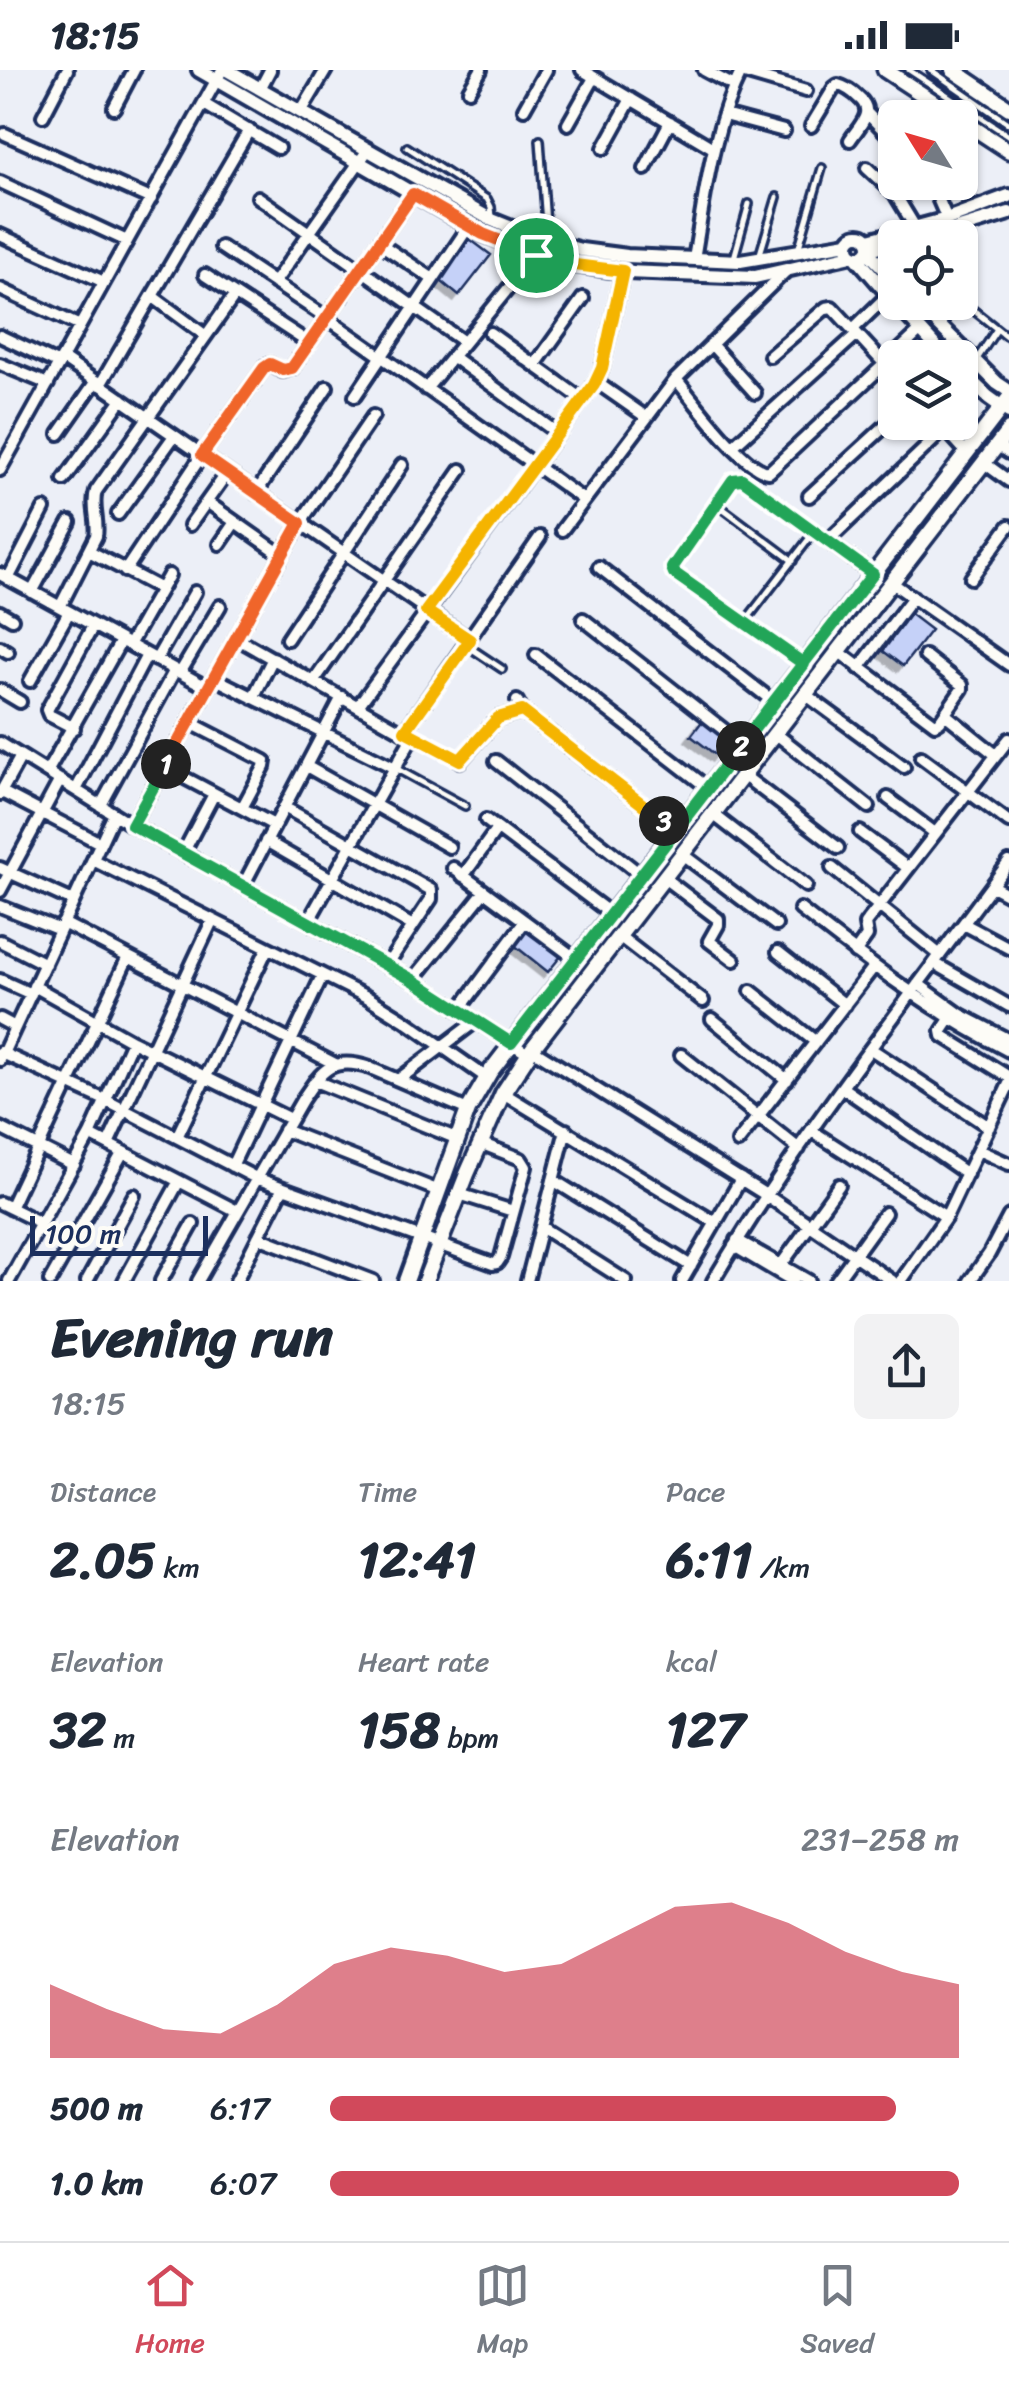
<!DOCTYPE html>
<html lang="en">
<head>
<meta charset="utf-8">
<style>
	body { margin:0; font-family:Sriracha,sans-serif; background:#f2f2f3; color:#1f2937; height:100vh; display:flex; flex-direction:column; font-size:38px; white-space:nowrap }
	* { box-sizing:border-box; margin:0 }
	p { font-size:32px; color:#747a83 }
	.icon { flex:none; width:55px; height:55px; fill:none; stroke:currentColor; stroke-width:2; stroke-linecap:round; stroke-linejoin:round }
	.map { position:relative; height:1211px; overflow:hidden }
	.details { display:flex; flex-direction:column; background:#fff; flex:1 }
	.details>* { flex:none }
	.needle { width:65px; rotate:307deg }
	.tools { position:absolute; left:878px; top:30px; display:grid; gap:20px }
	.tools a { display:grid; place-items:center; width:100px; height:100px; border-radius:15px; background:#fff; box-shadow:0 2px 8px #0004; font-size:50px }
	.scale { position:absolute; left:30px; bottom:25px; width:178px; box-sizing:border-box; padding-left:10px; border:5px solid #1b2f5e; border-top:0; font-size:28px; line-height:35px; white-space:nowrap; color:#1b2f5e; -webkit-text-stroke:8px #fdfcf7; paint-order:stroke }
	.pin { position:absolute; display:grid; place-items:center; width:85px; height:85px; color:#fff; margin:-42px; border:5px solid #fff; border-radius:50%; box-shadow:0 2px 10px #0007 }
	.km { position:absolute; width:50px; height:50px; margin:-25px; border-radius:50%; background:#222; color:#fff; font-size:28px; line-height:50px; text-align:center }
	.round { display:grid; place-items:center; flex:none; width:105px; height:105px; border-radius:15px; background:#f2f2f3 }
	.head { display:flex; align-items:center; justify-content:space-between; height:170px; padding:0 50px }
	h1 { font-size:55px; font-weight:700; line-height:75px }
	.stats { display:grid; grid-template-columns:repeat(3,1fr); gap:15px; height:170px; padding:10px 50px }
	.stats div { display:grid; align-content:center }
	.stats b { font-size:50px; font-weight:700 }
	.stats small { font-size:28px; font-weight:400 }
	.stats p { font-size:28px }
	.chart { height:280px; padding:20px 50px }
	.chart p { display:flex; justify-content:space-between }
	.chart svg { width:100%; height:180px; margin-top:10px; fill:#d1495b; opacity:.7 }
	ul { padding:0 50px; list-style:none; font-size:32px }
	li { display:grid; grid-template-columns:160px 120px 1fr; align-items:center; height:75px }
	li i { height:25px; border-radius:12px; background:#d1495b }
	.status { display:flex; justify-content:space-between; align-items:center; height:70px; padding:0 50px; background:#fff; direction:ltr }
	.status svg { height:28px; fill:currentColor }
	.tabs { display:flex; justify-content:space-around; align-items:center; height:140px; border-top:2px solid #e0e1e3; background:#fff; font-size:28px; color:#747a83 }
	.tabs a { display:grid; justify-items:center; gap:5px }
	.tabs .on { color:#d1495b }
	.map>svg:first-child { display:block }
	.building { fill:#c5d1f8; stroke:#1b2f5e; stroke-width:2.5; filter:url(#shadow) }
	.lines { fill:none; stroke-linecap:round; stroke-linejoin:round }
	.service-casing { stroke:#1b2f5e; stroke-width:12 }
	.minor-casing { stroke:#1b2f5e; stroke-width:18 }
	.tertiary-casing { stroke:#1b2f5e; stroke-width:20 }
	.secondary-casing { stroke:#1b2f5e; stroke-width:21 }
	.service { stroke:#fdfcf7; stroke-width:5 }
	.minor { stroke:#fdfcf7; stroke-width:10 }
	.tertiary { stroke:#fdfcf7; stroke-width:12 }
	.secondary { stroke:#fdfcf7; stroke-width:14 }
	.split-1-casing { stroke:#fff; stroke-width:20 }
	.split-2-casing { stroke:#fff; stroke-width:20 }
	.split-3-casing { stroke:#fff; stroke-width:20 }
	.split-4-casing { stroke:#fff; stroke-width:20 }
	.split-1 { stroke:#f0652b; stroke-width:12 }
	.split-2 { stroke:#22a559; stroke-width:12 }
	.split-3 { stroke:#22a559; stroke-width:12 }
	.split-4 { stroke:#f5b400; stroke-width:12 }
</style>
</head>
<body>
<div class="status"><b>18:15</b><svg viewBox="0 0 49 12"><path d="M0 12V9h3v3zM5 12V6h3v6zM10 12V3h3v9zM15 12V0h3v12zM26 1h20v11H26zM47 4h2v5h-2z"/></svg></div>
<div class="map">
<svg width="1009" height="1211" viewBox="0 0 1009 1211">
	<defs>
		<filter id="shadow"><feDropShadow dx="-5.5" dy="5.5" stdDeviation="0" flood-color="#0004"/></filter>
	</defs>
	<rect width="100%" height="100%" fill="#eceff7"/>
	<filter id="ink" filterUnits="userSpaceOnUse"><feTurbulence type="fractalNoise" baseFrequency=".01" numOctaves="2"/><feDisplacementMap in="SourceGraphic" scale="20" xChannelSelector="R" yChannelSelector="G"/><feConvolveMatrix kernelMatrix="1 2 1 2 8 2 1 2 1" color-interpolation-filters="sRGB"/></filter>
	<g filter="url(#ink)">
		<path class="building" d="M 467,167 L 491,185 L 459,226 L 436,207 Z
			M 910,544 L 931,560 L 903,596 L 883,581 Z
			M 703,650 L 729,670 L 717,686 L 691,666 Z
			M 527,859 L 561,886 L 548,902 L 514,875 Z"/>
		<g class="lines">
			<g class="service-casing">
				<path id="service" d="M 909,0 L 1009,66
					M 931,0 L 1009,54
					M 540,70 L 547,168
					M 407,77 L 487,129 L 491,137 L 492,147
					M 798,180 L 822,98
					M 759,187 L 777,127
					M 734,188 L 749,134
					M 960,204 L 964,208
					M 972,239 L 1006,266 L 1009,266
					M 977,289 L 997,259
					M 717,434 L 793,491
					M 744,553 L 815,461
					M 466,575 L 502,599
					M 803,594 L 674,503 L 672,499 L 733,411 L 742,409 L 828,469
					M 413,667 L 460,691
					M 397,699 L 465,736"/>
			</g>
			<g class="minor-casing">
				<path id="minor" d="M 582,0 L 713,78
					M 704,0 L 734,16
					M 741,2 L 806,21
					M 260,19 L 270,0
					M 469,20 L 481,0
					M 204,34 L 278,78
					M 114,38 L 134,0
					M 524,39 L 546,0
					M 301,42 L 326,0
					M 868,44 L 895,72
					M 724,45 L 784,61
					M 43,46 L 67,0
					M 568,54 L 594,8
					M 811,56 L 834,18 L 838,15 C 846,17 853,22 859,28 C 876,42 859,56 850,70
					M 5,64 L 151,129
					M 604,78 L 631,29
					M 867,98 L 895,124 L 915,157
					M 645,99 L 670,52
					M 0,112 L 127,171
					M 931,112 L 947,149
					M 258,127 L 464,272
					M 0,165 L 104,212
					M 379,173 L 433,209
					M 221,177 L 327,248 L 584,430
					M 694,189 C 705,125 712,59 742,0
					M 205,205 L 309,273
					M 274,213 L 367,81
					M 0,219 L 80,256
					M 152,226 L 206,266
					M 853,259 L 888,225
					M 490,263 L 583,330
					M 0,266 L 59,294
					M 711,274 L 755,323
					M 770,286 L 826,238 L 832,237 L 895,305
					M 453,287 L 557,363
					M 62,288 L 470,570
					M 0,294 L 48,314
					M 535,295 L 583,228
					M 676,309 C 694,331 744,400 769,402 L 920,261
					M 596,312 L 646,347
					M 100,315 L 249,60
					M 426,319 L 547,171
					M 355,326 L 469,156
					M 939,352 L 967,383
					M 59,364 L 96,311
					M 996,375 L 1009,383
					M 733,376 L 857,264
					M 983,392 L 1009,411
					M 0,400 L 222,0
					M 64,410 L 122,329
					M 256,423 L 327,317
					M 809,426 L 895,347
					M 207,432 L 282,485
					M 118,444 L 174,366
					M 190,455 L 227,403
					M 562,460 L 676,309 L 786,201
					M 220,474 L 235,452
					M 89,481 L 161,519
					M 599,497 L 774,632
					M 125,501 L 202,385 L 264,298 L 270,294 L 283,301 L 292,298 L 413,124
					M 0,504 L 208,618
					M 873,504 L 833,475 L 830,471 L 831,468 L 945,359
					M 971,508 L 1009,456
					M 8,509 L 44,439
					M 891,512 L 1009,595
					M 32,522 L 70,452
					M 60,537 L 96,466 C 99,451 91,436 96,421 L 235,225
					M 0,542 L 12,549
					M 583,549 L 742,674
					M 236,568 L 410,666 L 410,671 L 308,852
					M 287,569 L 402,395
					M 129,575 L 169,505
					M 0,577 L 8,582
					M 838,581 L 935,654 L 940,651 L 962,619 L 962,615 L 925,586
					M 536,585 L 708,718
					M 156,590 L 195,522
					M 859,598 L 913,527
					M 180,603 L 220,536
					M 214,608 L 395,698
					M 30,611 L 69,542
					M 314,611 L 461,400
					M 0,620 L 20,632
					M 805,624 L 904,697
					M 253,628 L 273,588
					M 517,631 L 522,641 L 675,760
					M 358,636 L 596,312 L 602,298 L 623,201
					M 945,644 L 996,685
					M 189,652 L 265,691 L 264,697 L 242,738
					M 74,658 L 49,645 L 47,640 L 93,556
					M 405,661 L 540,467
					M 775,663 L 869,737
					M 0,673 L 132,755 L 413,910 L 528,984
					M 921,687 L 1009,752
					M 460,691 L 498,648 L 522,641
					M 496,691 L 641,805
					M 306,696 L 449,777
					M 164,697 L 274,755
					M 47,702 L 121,571
					M 743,705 L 838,778
					M 76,720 L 147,585
					M 0,721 L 100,773
					M 0,724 L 21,686
					M 888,728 L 935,763
					M 101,735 L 175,600
					M 284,737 L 431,820 L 431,829 L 387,895
					M 713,744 L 806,816
					M 486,750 L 611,844
					M 132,755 L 300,453 L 373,346
					M 860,762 L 908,798
					M 266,771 L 413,856
					M 183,783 L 214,724
					M 682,784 L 776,855
					M 93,790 L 367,927 L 404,950 L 487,1008
					M 0,798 L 73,831
					M 453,798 L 576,889
					M 832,798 L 940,885
					M 463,806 L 497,759
					M 664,808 L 718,849 L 718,855 L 709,871 L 734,890
					M 243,816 L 342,627
					M 992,816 L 1009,825
					M 0,821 L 60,710
					M 0,836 L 60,860
					M 800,839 C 867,892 933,942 1009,981
					M 63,853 L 335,994
					M 964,854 L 1009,878
					M 619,866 L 703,931
					M 0,871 L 45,894
					M 778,882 L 845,935
					M 855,883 L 867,866 L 865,854 L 1009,669
					M 934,893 L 1009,936
					M 0,910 L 31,924
					M 413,910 L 484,822
					M 918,914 L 961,945 L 1009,970
					M 34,916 L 132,971 L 290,1049
					M 751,921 L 816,972
					M 459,940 L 525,851
					M 0,949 L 15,957
					M 712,949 L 787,1010
					M 950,949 L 942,961 L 943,966 L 1009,1007
					M 532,979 L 766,1125 L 892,1211
					M 871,979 L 989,1057
					M 0,982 L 105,1030 L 256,1108 L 493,1194 L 497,1193 L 501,1187 L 526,1097 L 521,1089 L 480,1073
					M 681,985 L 799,1079
					M 0,990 L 114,744
					M 398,1010 L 476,951
					M 315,1011 L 458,1069
					M 843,1018 L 967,1104
					M 503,1023 L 716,1153
					M 0,1058 L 74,1095
					M 284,1060 L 439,1121
					M 812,1061 L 946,1147
					M 90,1065 L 237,1141
					M 177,1067 L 267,879
					M 738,1072 L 873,898
					M 108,1074 L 212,851
					M 978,1080 L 1009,1094
					M 232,1096 L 322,906
					M 553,1110 L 691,1196
					M 459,1124 L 513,1141
					M 0,1133 L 41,1153
					M 10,1138 L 128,887
					M 541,1157 L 626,1211
					M 258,1167 L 373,1211
					M 737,1170 L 809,1211
					M 734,1176 L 793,1211
					M 781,1195 L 839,1115
					M 9,1211 L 90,1065 L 132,971
					M 50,1211 L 123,1082
					M 87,1211 L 134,1125
					M 124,1211 L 179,1111
					M 161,1211 L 193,1154
					M 198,1211 L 302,1030 C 322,1000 332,985 370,998 L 468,1040
					M 236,1211 L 283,1118
					M 527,1211 L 566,1060
					M 682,1211 L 741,1109
					M 713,1211 C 800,1064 908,930 1009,792
					M 836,1211 L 885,1143
					M 901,1211 L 946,1147 L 1009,1014
					M 970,1211 L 989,1184 L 1009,1146"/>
			</g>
			<g class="tertiary-casing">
				<path id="tertiary" d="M 199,0 L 483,164 L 544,187 L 575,195 L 626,202 L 755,207 L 852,185
					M 227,0 L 492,150 L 539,169 L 581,180 L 627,186 L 740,191 L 848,173
					M848 176a11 11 0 1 1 22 0a11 11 0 1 1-22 0Z
					M 927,168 L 1009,143
					M 869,170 L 947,149 L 1009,126
					M 870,178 L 895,174
					M 869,183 L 895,210
					M 856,187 L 895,232
					M 895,232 L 946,288
					M 916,232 L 997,313 L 1009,321
					M 960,300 L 988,327 L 1009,342"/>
			</g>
			<g class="secondary-casing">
				<path id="secondary" d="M 885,0 L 958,48
					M 953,0 L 1009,38
					M 960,49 L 1009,81
					M 406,1211 L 468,1040 L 490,1002 L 1009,328
					M 425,1211 L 467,1104 L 503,1023 L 532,979 L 1009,360"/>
			</g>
			<use href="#service" class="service"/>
			<use href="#minor" class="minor"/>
			<use href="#tertiary" class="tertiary"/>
			<use href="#secondary" class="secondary"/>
		</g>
	</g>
	<g class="lines" filter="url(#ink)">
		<g class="split-1-casing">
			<path id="split-1" d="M 166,694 L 300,453 L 202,385 L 264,298 L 270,294 L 283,300 L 292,298 L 413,124 L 483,164 L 536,185"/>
		</g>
		<g class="split-2-casing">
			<path id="split-2" d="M 166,694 L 132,755 L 413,910 L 511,973 L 741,676"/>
		</g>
		<g class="split-3-casing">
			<path id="split-3" d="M 664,751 L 675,760 C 741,675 806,589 873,504 L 742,409 L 733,410 L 672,498 L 674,503 L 804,594 L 741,676"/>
		</g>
		<g class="split-4-casing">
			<path id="split-4" d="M 536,185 L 575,195 L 623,201 L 602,298 L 594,315 L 426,541 L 470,570 L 405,661 L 460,690 L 498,648 L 522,641 L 664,751"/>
		</g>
		<use href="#split-1" class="split-1"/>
		<use href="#split-2" class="split-2"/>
		<use href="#split-3" class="split-3"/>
		<use href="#split-4" class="split-4"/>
	</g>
</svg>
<div class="tools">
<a><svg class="needle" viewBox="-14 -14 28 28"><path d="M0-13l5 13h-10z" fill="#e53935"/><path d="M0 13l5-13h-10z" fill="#747a83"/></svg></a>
<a><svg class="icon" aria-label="locate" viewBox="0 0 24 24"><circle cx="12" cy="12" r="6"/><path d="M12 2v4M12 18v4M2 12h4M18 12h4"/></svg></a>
<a><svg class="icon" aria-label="layers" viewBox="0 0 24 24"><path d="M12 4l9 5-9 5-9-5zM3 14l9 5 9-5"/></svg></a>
</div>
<div class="scale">100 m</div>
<div class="pin" style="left:536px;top:185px;background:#1e9e55"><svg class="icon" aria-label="arrive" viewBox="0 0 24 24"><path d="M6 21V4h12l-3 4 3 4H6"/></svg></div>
<b class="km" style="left:166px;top:694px">1</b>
<b class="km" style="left:741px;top:676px">2</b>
<b class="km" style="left:664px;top:751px">3</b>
</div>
<section class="details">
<div class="head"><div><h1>Evening run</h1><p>18:15</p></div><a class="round"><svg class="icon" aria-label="share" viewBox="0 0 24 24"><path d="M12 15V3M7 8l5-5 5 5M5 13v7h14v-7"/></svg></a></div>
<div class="stats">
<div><p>Distance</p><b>2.05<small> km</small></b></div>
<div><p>Time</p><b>12:41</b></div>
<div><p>Pace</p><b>6:11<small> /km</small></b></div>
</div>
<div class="stats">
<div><p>Elevation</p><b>32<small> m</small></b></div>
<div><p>Heart rate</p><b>158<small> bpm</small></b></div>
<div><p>kcal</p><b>127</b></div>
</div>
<div class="chart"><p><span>Elevation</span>231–258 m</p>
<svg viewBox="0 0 160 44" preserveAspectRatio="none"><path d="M0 44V26L10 32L20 37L30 38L40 31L50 21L60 17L70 19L80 23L90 21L100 14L110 7L120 6L130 11L140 18L150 23L160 26V44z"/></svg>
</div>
<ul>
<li><b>500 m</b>6:17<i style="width:90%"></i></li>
<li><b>1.0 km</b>6:07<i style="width:100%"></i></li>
</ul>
</section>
<nav class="tabs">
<a class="on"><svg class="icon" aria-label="home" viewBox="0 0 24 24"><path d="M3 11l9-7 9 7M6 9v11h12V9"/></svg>Home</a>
<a><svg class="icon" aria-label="map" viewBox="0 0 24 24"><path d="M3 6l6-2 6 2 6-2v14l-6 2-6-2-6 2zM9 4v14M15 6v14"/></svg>Map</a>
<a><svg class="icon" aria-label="saved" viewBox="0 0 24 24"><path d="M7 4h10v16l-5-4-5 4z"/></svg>Saved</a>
</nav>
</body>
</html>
